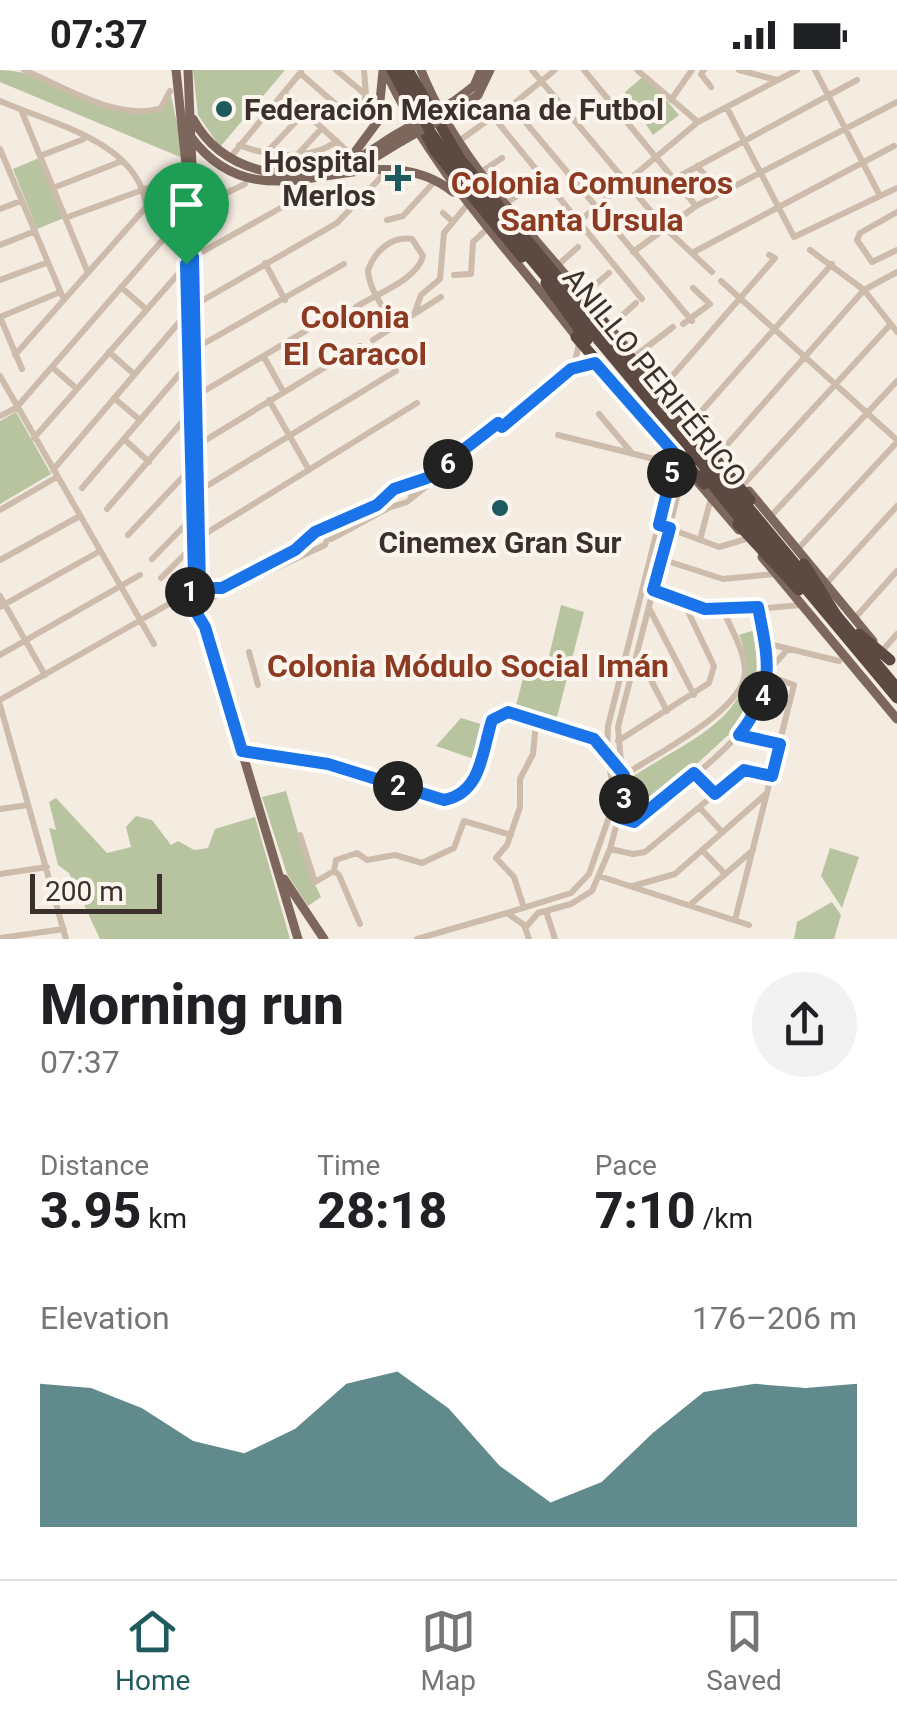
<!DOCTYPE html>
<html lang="en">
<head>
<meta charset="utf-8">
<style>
	body { margin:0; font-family:Roboto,sans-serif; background:#f2f2f2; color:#202124; height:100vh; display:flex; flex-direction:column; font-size:38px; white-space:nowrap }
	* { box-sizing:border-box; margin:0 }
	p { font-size:32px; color:#757577 }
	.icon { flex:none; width:55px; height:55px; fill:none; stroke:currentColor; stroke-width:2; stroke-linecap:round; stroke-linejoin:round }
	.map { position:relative; height:869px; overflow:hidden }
	.side { display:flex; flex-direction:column; background:#fff; flex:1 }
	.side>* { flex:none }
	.scale { position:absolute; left:30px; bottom:25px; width:132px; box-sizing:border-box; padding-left:10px; border:5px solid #3b302b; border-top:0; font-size:28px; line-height:35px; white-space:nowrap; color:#3b302b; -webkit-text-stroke:8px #fbf5ee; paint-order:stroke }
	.pin { position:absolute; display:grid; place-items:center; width:85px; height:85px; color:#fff; margin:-102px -42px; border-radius:50% 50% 50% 0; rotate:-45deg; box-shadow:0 0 10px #0007 }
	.pin .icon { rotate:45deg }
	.km { position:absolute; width:50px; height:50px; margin:-25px; border-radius:50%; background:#222; color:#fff; font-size:28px; line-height:50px; text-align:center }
	.round { display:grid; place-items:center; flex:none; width:105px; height:105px; border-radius:52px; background:#f2f2f2 }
	.head { display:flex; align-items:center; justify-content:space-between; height:170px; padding:0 40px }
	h1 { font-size:55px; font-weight:800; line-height:75px }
	.stats { display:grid; grid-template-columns:repeat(3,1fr); gap:15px; height:170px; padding:10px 40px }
	.stats div { display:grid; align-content:center }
	.stats b { font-size:50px; font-weight:800 }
	.stats small { font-size:28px; font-weight:400 }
	.stats p { font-size:28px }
	.chart { height:280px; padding:20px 40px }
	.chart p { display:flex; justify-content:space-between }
	.chart svg { width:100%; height:180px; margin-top:10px; fill:#1f5a5e; opacity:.7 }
	.status { display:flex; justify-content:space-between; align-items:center; height:70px; padding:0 50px; background:#fff; direction:ltr }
	.status svg { height:28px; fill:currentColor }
	.dock { display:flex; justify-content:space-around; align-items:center; height:140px; border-top:2px solid #e0e0e0; background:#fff; font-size:28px; color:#757577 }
	.dock a { display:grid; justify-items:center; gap:5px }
	.dock .current { color:#1f5a5e }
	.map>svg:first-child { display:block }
	.green { fill:#b8c4a0 }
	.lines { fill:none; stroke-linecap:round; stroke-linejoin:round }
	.minor { stroke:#cdbbac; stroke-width:6 }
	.major { stroke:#7d675c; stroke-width:9 }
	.highway { stroke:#5c4a42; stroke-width:11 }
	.major-bridge { stroke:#7d675c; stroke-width:9 }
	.highway-bridge { stroke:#5c4a42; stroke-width:11 }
	.route-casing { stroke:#fff; stroke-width:20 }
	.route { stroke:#1a73e8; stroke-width:12 }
	.poi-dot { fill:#1f5a5e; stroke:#fbf5ee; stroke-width:4 }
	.labels { text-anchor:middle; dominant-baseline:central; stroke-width:8; stroke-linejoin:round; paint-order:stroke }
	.poi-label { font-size:30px; font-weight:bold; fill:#3b302b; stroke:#fbf5ee; text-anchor:start }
	.street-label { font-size:30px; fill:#3b302b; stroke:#fbf5ee }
	.neighbourhood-label { font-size:32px; font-weight:bold; fill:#8c3b22; stroke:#fbf5ee }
</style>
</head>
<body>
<div class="status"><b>07:37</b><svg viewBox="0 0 49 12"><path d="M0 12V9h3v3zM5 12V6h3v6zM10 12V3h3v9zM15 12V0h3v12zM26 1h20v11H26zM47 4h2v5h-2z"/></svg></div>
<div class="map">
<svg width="897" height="869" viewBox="0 0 897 869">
	<rect width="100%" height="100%" fill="#f4ebe1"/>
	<path class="green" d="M 0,0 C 55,0 106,55 161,38 L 170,21 L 185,89 L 0,12 Z
		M 193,0 L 285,0 L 220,77 L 198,45 Z
		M 645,5 L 679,45 L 653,65 L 625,22 Z
		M 39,88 L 64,148 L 37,159 L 13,99 Z
		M 16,342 L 51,404 L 0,434 L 0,351 Z
		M 561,535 L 584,542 L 556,651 L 515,639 L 528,590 L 548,591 Z
		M 758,559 L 765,604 L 750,645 L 639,747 L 624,746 L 629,709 C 684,671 771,644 739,565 Z
		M 461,648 L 484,655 L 474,689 L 436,676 Z
		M 286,721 L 310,804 L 321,827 L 308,836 L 287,804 L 262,727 Z
		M 56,728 L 107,783 L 131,777 L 126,757 L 136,746 L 152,750 L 171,775 L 178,771 L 194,780 L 208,778 L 215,759 L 255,747 L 290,869 L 100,869 L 69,803 L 58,795 L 49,758 L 56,760 L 49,732 Z
		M 830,778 L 859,787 L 842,838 L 821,806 Z
		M 832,832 L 841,845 L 834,869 L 794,869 L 797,852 Z"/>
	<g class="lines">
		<path class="minor" d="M 24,0 C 65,17 118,52 161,38 L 170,21
			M 336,0 L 366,25
			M 532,0 L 664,157 L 712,202
			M 555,0 L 495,49 L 642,229
			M 584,0 L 696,136
			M 637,0 L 698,52
			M 704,0 L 701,4 L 711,17
			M 739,0 L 777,10
			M 815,0 L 880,126
			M 300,3 L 355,51 L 366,25 L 364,0
			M 284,23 L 347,81
			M 671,30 L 692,0
			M 0,31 C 50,53 139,72 146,136
			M 511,35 L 692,251
			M 727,38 L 794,167 L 897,118
			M 22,42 L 88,203
			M 459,71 L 491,48
			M 239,75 C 269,87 310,91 337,71
			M 0,79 L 64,230
			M 267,82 L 305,42
			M 299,83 L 322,58
			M 40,86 L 84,69
			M 229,89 L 301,2
			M 697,96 L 711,112
			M 481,102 L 502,88
			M 674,109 L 857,10
			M 53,118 L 122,91
			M 507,133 L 530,116
			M 0,139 L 21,131
			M 897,142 L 860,163 L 857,170 L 872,192 L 897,180
			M 443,143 L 452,151
			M 65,148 L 192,102
			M 387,150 L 403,146 L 435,111
			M 577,153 L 698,52 L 797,0
			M 533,165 L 560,144
			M 0,175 L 33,162
			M 810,180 L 864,220 L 897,262
			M 633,182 L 696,136 L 897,32
			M 692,183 L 894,76
			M 265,193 L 285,230
			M 558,195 L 578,177
			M 454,205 L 471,204 L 473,172 L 487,159
			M 0,210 L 46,193
			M 721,211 L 897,370
			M 121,217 L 146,239
			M 583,225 L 609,203
			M 356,237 C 376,224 417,210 423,186 L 412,169 C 391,166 375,181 368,200 C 369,220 383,237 394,254
			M 415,242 L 421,225 L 440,209 L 444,163 L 467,135
			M 0,247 L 58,223
			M 0,247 L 22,299
			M 683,254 L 710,234 L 693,218
			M 610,257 L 636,233
			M 373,270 L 441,227
			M 109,282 L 134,304
			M 189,282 L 344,194
			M 15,285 L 163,118 L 192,111
			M 264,287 L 283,321
			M 634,287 L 673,257
			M 52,297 L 77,319
			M 0,306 L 154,574
			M 661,319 L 775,188 L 769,185
			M 114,328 L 140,350
			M 189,330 L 344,238
			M 269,330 L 309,400
			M 599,344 L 631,382
			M 0,346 L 16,338 L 187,142 L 245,114
			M 691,353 L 832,194
			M 558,365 L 674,394
			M 34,368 L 193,187 L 311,121
			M 124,369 L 149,392
			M 191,379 L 360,276
			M 718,385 L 864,220 L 897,202
			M 53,400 L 193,236 L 337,153 L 383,105
			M 743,415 L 889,256
			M 405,417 L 445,396 L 569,295 L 576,288 L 579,272
			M 82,418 L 189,293 L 194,293
			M 192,425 L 396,301
			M 411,427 L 409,419 L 400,417 L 385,430 L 391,437 L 407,432 L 571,299 L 596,293
			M 107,439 L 195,337
			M 0,440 L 57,407
			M 770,447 L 897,311
			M 668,458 L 719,477 L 746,469
			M 326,459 L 385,427
			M 128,465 L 195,394
			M 331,469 L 390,437
			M 700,470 L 711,428
			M 797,480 L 897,372
			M 152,489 L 196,444
			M 661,489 L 723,509 L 775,504
			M 0,490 L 80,446
			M 161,508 L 205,464 L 417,333
			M 826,514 L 897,436
			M 200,519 C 232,522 284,490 307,469
			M 653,521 L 724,542 L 800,535
			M 0,526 L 45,605
			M 203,532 L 325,475 L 330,462 L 321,460 L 308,468 L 312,480
			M 0,537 L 100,481
			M 649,538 L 694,625
			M 855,548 L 897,501
			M 765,573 L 839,591
			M 882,581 L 897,564
			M 249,582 L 258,615
			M 0,585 L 140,505
			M 638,585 L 667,641
			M 771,598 L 788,579
			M 0,630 L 190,522
			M 0,635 L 66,869
			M 739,665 L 780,674
			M 618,671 L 709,613 L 714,596 L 683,531
			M 242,681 L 328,694 L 451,729 L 474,712 L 492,649 L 508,642 L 594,669 L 621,697
			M 631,701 C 661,681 745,639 745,601 C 745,582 731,559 724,542
			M 694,704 L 715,724
			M 700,738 L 722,762
			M 0,739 L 28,735
			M 620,749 L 641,750 C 678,717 773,654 770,599 C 769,579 762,557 758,537
			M 300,765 L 315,812 L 334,801 L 339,805 L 360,854
			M 610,779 L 633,784 L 645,782 L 744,700 L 772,706
			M 702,780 L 725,804
			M 334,801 L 336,790 L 357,783 L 367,790 L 395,785 L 422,793 L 454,778 L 464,751 L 511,765
			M 0,804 L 47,797
			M 599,806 L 749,855
			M 633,816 L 675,804 L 767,723
			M 691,834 L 753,780
			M 524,838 L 514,807 L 496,788 L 507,775 L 520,737 L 520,709 L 533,684 L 536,651
			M 546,841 L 555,869
			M 507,843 L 571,823 L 589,804 L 615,730 L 607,682 L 608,656 L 676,385
			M 735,850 L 794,615 L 770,606
			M 526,857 L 538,843 L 571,834 L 592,821 L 610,779 L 624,727 L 618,657 L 681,412 L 693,405
			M 0,868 L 64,859
			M 417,869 L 507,843 L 524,855 L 529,869"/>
		<path class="major" d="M 176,0 L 187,104 L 192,520
			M 188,0 L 192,97
			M 385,0 C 432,103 510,180 578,269
			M 421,0 C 456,89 530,161 590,234
			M 453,32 L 474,16 L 481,0
			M 455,41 L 478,25 L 490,0
			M 193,49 C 222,102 287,115 343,95 C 362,88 380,74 397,64
			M 191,67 C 265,167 370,56 453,122
			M 352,86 L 378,51 L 383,1
			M 358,98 L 402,71
			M 603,250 L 625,276
			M 697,411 L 739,460
			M 749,421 L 873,571
			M 762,487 L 897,649
			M 199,497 L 200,519
			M188 527a8 8 0 1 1 16 0a8 8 0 1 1-16 0Z
			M 194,536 L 206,561 L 298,869
			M 284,809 L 324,869"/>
		<path class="highway" d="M 392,0 L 435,81 L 522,187
			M 408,0 L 460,89 L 815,518
			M 546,213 L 587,270
			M 588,231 L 605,255
			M 576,267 L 704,414
			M 704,404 L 749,460
			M 832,540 L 897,618
			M 859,564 L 890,590"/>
		<path class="major-bridge" d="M 397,64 L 453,32
			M 402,71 L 455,41"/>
		<path class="highway-bridge" d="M 398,0 L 431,63 L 466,111 L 897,628
			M 619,274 L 750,430
			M 738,454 L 799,520
			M 804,494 L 836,545"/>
	</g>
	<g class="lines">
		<g class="route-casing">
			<path id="route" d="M 193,187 L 200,518 L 222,518 L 295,480 L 315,462 L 377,435 L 394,419 L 427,408 L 498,353 L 502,357 L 571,299 L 595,293 L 676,385 L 659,455 L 670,458 L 653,520 L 705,539 L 758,537 C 769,593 776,617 739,665 L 780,674 L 772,706 L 744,700 L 715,724 L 694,703 L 634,752 L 620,748 L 624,705 L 594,669 L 508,642 L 492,650 C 482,681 482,723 444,730 L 328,694 L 242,681 L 205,557 L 190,532 L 194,506 L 186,194 Z"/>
		</g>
		<use href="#route" class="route"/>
	</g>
	<g class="poi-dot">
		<circle cx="224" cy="39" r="10"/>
		<path d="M393 93h10v10h10v10h-10v10h-10v-10h-10v-10h10z"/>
		<circle cx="500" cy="438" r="10"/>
	</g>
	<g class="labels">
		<g class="poi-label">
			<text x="244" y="39">Federación Mexicana de Futbol</text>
			<text x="376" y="91" text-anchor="end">Hospital<tspan x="376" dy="34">Merlos</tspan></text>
			<text x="500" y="472" text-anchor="middle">Cinemex Gran Sur</text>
		</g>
		<g class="street-label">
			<text transform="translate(655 307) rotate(51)">ANILLO PERIFÉRICO</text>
		</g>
		<g class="neighbourhood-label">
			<text x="592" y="113">Colonia Comuneros<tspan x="592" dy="37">Santa Úrsula</tspan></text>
			<text x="355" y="247">Colonia<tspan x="355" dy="37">El Caracol</tspan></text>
			<text x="468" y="596">Colonia Módulo Social Imán</text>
		</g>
	</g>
</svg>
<div class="scale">200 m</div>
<div class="pin" style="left:186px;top:194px;background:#1e9e55"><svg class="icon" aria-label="arrive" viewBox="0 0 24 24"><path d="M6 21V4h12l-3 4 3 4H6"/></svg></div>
<b class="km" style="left:190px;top:522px">1</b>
<b class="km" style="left:398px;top:716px">2</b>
<b class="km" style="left:624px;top:729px">3</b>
<b class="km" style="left:763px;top:626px">4</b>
<b class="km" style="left:672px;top:403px">5</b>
<b class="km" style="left:448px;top:394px">6</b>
</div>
<section class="side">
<div class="head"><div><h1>Morning run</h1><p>07:37</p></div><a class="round"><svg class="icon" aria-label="share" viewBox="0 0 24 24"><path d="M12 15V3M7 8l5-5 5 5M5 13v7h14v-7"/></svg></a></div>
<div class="stats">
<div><p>Distance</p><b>3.95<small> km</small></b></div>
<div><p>Time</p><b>28:18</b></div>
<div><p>Pace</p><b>7:10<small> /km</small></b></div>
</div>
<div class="chart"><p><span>Elevation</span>176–206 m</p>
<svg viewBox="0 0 160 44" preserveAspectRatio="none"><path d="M0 44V9L10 10L20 15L30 23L40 26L50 20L60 9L70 6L80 15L90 29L100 38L110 33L120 21L130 11L140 9L150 10L160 9V44z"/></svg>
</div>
</section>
<nav class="dock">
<a class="current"><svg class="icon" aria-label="home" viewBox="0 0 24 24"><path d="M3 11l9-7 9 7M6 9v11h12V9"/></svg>Home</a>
<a><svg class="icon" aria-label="map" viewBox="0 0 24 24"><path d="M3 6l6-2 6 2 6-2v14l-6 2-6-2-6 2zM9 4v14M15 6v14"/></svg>Map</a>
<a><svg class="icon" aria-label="saved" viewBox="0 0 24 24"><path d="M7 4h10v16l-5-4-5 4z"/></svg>Saved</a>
</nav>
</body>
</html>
